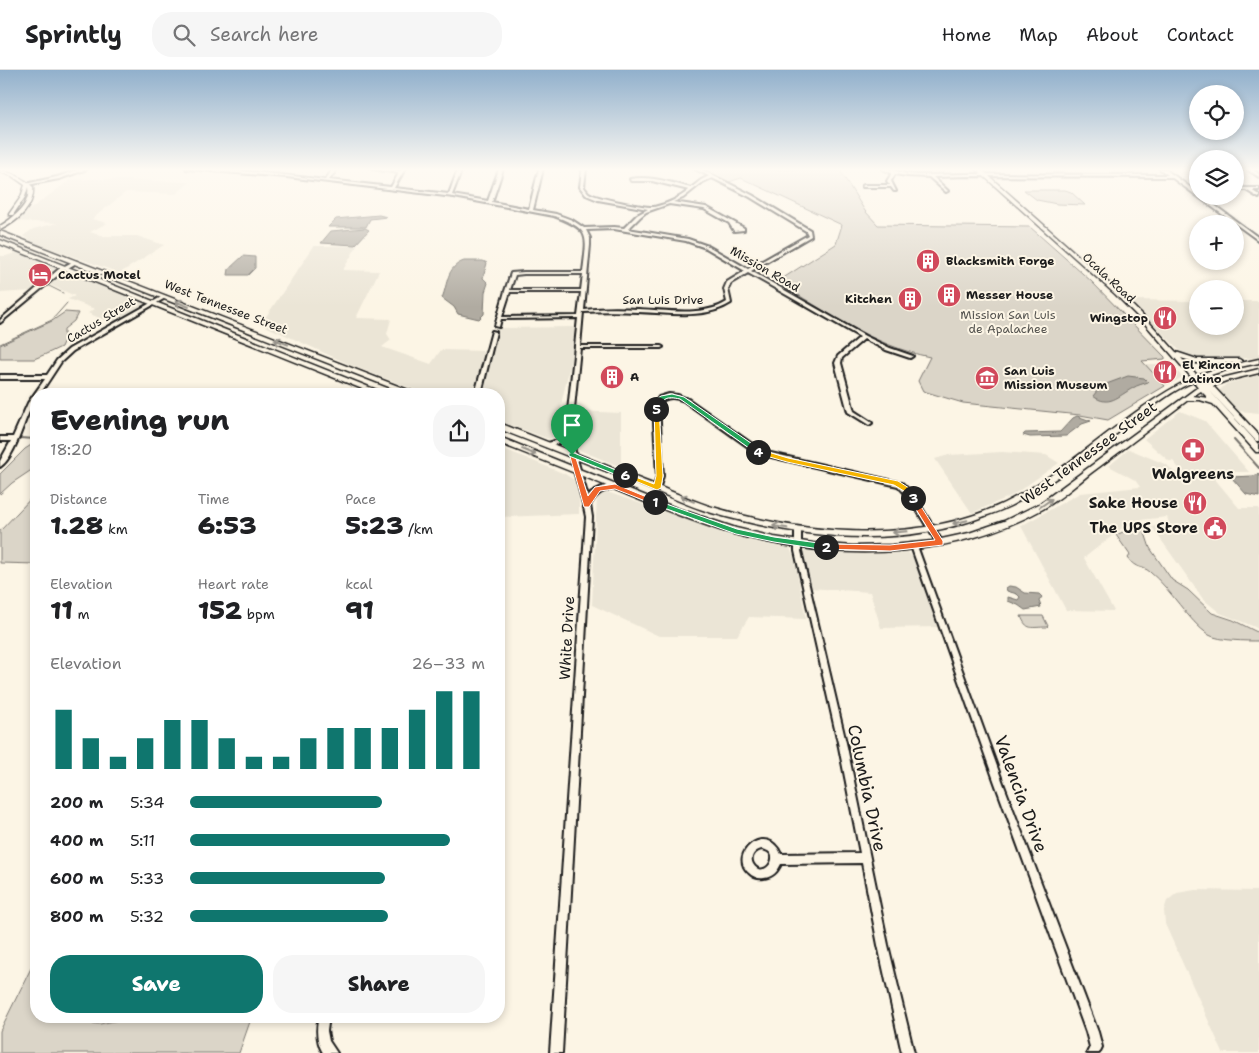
<!DOCTYPE html>
<html lang="en">
<head>
<meta charset="utf-8">
<style>
	body { margin:0; font-family:"Shantell Sans",sans-serif; background:#f6f6f6; color:#202124; height:100vh; display:flex; flex-direction:column; font-size:19px; white-space:nowrap }
	* { box-sizing:border-box; margin:0 }
	p { font-size:16px; color:#757577 }
	.icon { flex:none; width:28px; height:28px; fill:none; stroke:currentColor; stroke-width:2; stroke-linecap:round; stroke-linejoin:round }
	.map { position:relative; flex:1; overflow:hidden }
	.drawer { position:absolute; left:30px; top:318px; width:475px; height:635px; display:flex; flex-direction:column; background:#fff; border-radius:20px; box-shadow:0 2px 8px #0003 }
	.drawer>* { flex:none }
	.tools { position:absolute; left:1189px; top:15px; display:grid; gap:10px }
	.tools a { display:grid; place-items:center; width:55px; height:55px; border-radius:50%; background:#fff; box-shadow:0 2px 8px #0003; font-size:25px }
	.pin { position:absolute; display:grid; place-items:center; width:42px; height:42px; color:#fff; margin:-51px -21px; border-radius:50% 50% 50% 0; rotate:-45deg; box-shadow:0 0 5px #0007 }
	.pin .icon { rotate:45deg }
	.km { position:absolute; width:25px; height:25px; margin:-12px; border-radius:50%; background:#222; color:#fff; font-size:14px; line-height:25px; text-align:center }
	.round { display:grid; place-items:center; flex:none; width:52px; height:52px; border-radius:20px; background:#f6f6f6 }
	.head { display:flex; align-items:center; justify-content:space-between; height:85px; padding:0 20px }
	h1 { font-size:28px; font-weight:800; line-height:38px }
	.stats { display:grid; grid-template-columns:repeat(3,1fr); gap:8px; height:85px; padding:5px 20px }
	.stats div { display:grid; align-content:center }
	.stats b { font-size:25px; font-weight:800 }
	.stats small { font-size:14px; font-weight:400 }
	.stats p { font-size:14px }
	.chart { height:140px; padding:10px 20px }
	.chart p { display:flex; justify-content:space-between }
	.chart svg { width:100%; height:90px; margin-top:5px; stroke:#0f766e; stroke-width:6 }
	.button { display:flex; gap:10px; margin-top:auto; padding:10px 20px }
	.button a { flex:1; height:58px; border-radius:20px; background:#0f766e; color:#fff; font-size:20px; font-weight:800; line-height:58px; text-align:center }
	.button a+a { background:#f6f6f6; color:#202124 }
	ul { padding:0 20px; list-style:none; font-size:16px }
	li { display:grid; grid-template-columns:80px 60px 1fr; align-items:center; height:38px }
	li i { height:12px; border-radius:6px; background:#0f766e }
	header { display:flex; align-items:center; gap:30px; box-sizing:border-box; height:70px; padding:0 25px; background:#fff; border-bottom:1px solid #e0e0e0 }
	header strong { font-size:24px }
	nav { display:flex; gap:28px; margin-inline-start:auto; font-size:18px }
	.search { width:350px; height:45px; background:#f6f6f6; display:flex; align-items:center; gap:12px; box-sizing:border-box; padding:0 18px; border-radius:20px; color:#757577; font-size:19px }
	.map>svg:first-child { display:block }
	.built { fill:#ebe5d6 }
	.green { fill:#dbd5c8; stroke:#7c7872 }
	.water { fill:#b0aba1; stroke:#75726c }
	.lines { fill:none; stroke-linecap:round; stroke-linejoin:round }
	.stream-far1 { stroke:#75726c; stroke-width:1 }
	.stream { stroke:#75726c; stroke-width:2 }
	.minor-casing { stroke:#1c1c1c; stroke-width:4 }
	.major-casing { stroke:#1c1c1c; stroke-width:3 }
	.minor { fill:#fcf5e5; fill-rule:evenodd }
	.major { fill:#fcf5e5; fill-rule:evenodd }
	.oneway { stroke:#97938b }
	.split-1 { fill:#f0652b; stroke:#fff }
	.split-2 { fill:#22a559; stroke:#fff }
	.split-3 { fill:#f0652b; stroke:#fff }
	.split-4 { fill:#f5b400; stroke:#fff }
	.split-5 { fill:#22a559; stroke:#fff }
	.split-6 { fill:#f5b400; stroke:#fff }
	.split-7 { fill:#22a559; stroke:#fff }
	.labels { text-anchor:middle; dominant-baseline:central; stroke-width:4; stroke-linejoin:round; paint-order:stroke }
	.far-poi-label { font-size:12px; font-weight:bold; fill:#1c1c1c; stroke:#fcf5e5; text-anchor:start }
	.far-street-label { font-size:12px; fill:#1c1c1c; stroke:#fcf5e5 }
	.far-park-label { font-size:12px; fill:#555450; stroke:#fcf5e5 }
	.street-label { font-size:15px; fill:#1c1c1c; stroke:#fcf5e5 }
	.poi-label { font-size:15px; font-weight:bold; fill:#1c1c1c; stroke:#fcf5e5; text-anchor:end }
	.near-street-label { font-size:18px; fill:#1c1c1c; stroke:#fcf5e5 }
</style>
</head>
<body>
<header>
<strong>Sprintly</strong>
<div class="search"><svg class="icon" aria-label="search" viewBox="0 0 24 24"><circle cx="10" cy="10" r="6"/><path d="M15 15l6 6"/></svg>Search here</div>
<nav><a>Home</a><a>Map</a><a>About</a><a>Contact</a></nav>
</header>
<div class="map">
<svg width="1259" height="983" viewBox="0 0 1259 983">
	<rect width="100%" height="100%" fill="#fcf5e5"/>
	<filter id="ink" filterUnits="userSpaceOnUse"><feTurbulence type="fractalNoise" baseFrequency=".02" numOctaves="2"/><feDisplacementMap in="SourceGraphic" scale="10" xChannelSelector="R" yChannelSelector="G"/><feConvolveMatrix kernelMatrix="1 2 1 2 8 2 1 2 1" color-interpolation-filters="sRGB"/></filter>
	<g filter="url(#ink)">
		<path class="built" d="M 92,109 L 190,112 L 176,124 L 126,122 L 92,149 L 107,153 L 90,162 L 103,166 L 137,166 L 164,175 L 120,203 L 32,172 L 23,166 L 33,159 L 57,153 L 14,151 L 70,110 Z
			M 314,176 L 357,176 L 343,200 L 379,201 L 356,248 L 391,249 L 387,264 L 391,270 L 382,277 L 431,294 L 441,280 L 485,281 L 477,310 L 471,324 L 426,324 L 353,296 L 261,254 Z
			M 18,182 L 59,198 L 32,221 L 0,223 L 0,186 L 6,186 Z
			M 66,201 L 147,234 L 111,253 L 88,243 L 95,239 L 68,229 L 75,226 L 46,213 Z
			M 1130,230 L 1197,231 L 1198,256 L 1235,256 L 1235,231 L 1259,231 L 1259,288 L 1196,289 L 1184,285 Z
			M 575,257 L 572,287 L 562,330 L 558,365 L 549,369 L 499,351 L 499,324 L 481,324 L 494,258 Z
			M 1144,294 L 1169,294 L 1183,307 L 1165,316 Z
			M 1259,305 L 1259,343 L 1239,341 L 1219,321 L 1226,314 Z
			M 577,341 L 621,343 L 621,397 L 577,379 L 575,367 Z
			M 1180,341 L 1205,351 L 1249,402 L 1209,402 L 1239,438 L 1259,438 L 1259,560 L 1255,557 L 1220,543 L 1203,529 L 1152,457 L 1169,453 L 1167,447 L 1131,451 L 1084,488 L 1114,541 L 1066,540 L 1021,456 L 1080,423 L 1140,417 L 1135,410 L 1109,396 L 1129,379 L 1167,395 L 1174,402 L 1182,402 L 1173,391 L 1169,391 L 1144,369 Z
			M 499,377 L 565,404 L 574,410 L 579,426 L 579,444 L 499,447 Z
			M 1002,382 L 1046,385 L 1059,393 L 1013,425 L 972,443 L 935,389 L 949,385 Z
			M 604,421 L 726,463 L 790,478 L 795,491 L 806,549 L 749,547 L 737,566 L 659,566 L 592,535 L 597,427 Z
			M 805,480 L 859,483 L 908,482 L 913,487 L 940,557 L 881,558 L 870,522 L 809,518 L 803,491 L 803,482 Z
			M 1195,820 L 1259,821 L 1259,983 L 1223,983 L 1165,854 L 1164,840 L 1167,831 L 1177,823 Z"/>
		<path class="green" d="M 702,99 L 839,99 L 865,141 L 878,155 L 1030,157 L 1091,211 L 1165,287 L 1165,289 L 1142,291 L 1165,316 L 1108,350 L 1080,345 L 963,333 L 923,321 L 918,311 L 930,287 C 873,276 826,241 777,212 L 836,174 L 842,155 L 741,108 L 729,112 Z
			M 1024,120 L 1065,120 L 1071,122 L 1085,135 L 1057,134 L 1037,130 Z
			M 65,242 L 78,243 L 74,251 L 64,259 L 64,270 L 61,277 L 46,284 L 34,289 L 0,289 L 0,275 L 52,251 Z
			M 36,372 L 36,397 L 12,413 L 0,424 L 0,404 L 25,379 Z
			M 36,423 L 36,494 L 0,493 L 0,461 Z
			M 1137,456 L 1143,457 L 1150,478 L 1172,510 L 1188,520 L 1212,543 L 1233,550 L 1259,563 L 1259,571 C 1247,571 1219,571 1209,565 C 1188,551 1171,519 1150,502 C 1142,495 1136,500 1128,488 L 1130,485 L 1116,465 Z
			M 1021,546 L 1043,546 L 1048,556 L 1047,557 C 1031,557 1027,561 1021,546 Z
			M 36,888 L 36,946 L 51,946 L 53,950 L 100,954 L 128,948 L 129,946 L 252,946 L 239,983 L 0,983 L 0,961 Z"/>
		<path class="water" d="M 379,145 L 387,147 L 370,149 L 366,157 L 328,157 L 336,149 Z
			M 365,158 L 369,160 L 355,175 L 321,173 L 331,161 Z
			M 243,186 L 255,187 L 255,198 L 248,205 L 228,205 L 229,199 Z
			M 464,191 L 483,191 L 487,193 L 483,208 L 488,213 L 485,222 L 484,244 L 479,249 L 458,244 L 454,237 L 442,228 C 448,214 446,197 464,191 Z
			M 1128,306 L 1144,308 L 1148,312 C 1143,314 1137,315 1133,318 C 1118,326 1109,338 1093,326 L 1101,316 Z
			M 1077,346 L 1091,351 L 1082,354 L 1066,366 L 1030,367 L 1023,365 L 1025,363 L 1060,362 L 1073,348 Z
			M 1259,404 L 1259,427 L 1246,424 L 1231,407 L 1253,406 Z
			M 1009,516 L 1016,517 L 1025,523 L 1039,524 L 1042,527 L 1039,531 L 1041,537 L 1025,540 L 1018,535 L 1008,531 L 1008,527 L 1018,530 L 1020,527 L 1017,524 L 1007,521 L 1006,518 Z"/>
		<g class="lines">
			<path class="stream-far1" d="M 47,215 L 63,223
				M 0,274 L 52,250 L 67,233"/>
			<path class="stream" d="M 0,366 L 11,366
				M 19,368 L 36,369
				M 1234,370 L 1259,398"/>
			<g class="minor-casing">
				<path id="minor" d="M 81,99 L 87,99 L 59,109 L 27,115 L 25,114 L 57,107 Z
					M 186,99 C 233,99 279,104 325,110 L 333,99 L 337,99 L 329,110 L 391,117 L 399,103 L 372,99 L 400,101 L 401,99 L 405,99 L 394,118 L 449,124 L 458,99 L 462,99 L 452,125 L 488,131 L 499,99 L 503,99 L 492,132 L 529,139 L 539,99 L 543,99 L 533,140 L 556,144 L 572,150 L 584,158 L 614,157 L 624,158 L 637,145 L 648,139 L 598,130 L 586,125 L 580,117 L 582,99 L 586,99 L 584,117 C 584,117 588,123 589,123 C 595,128 647,138 654,137 C 667,134 680,128 689,120 L 652,111 L 631,111 L 630,109 C 650,105 672,113 691,118 L 701,110 L 709,106 L 695,99 L 700,99 L 752,125 L 810,160 L 811,166 L 751,201 L 865,266 L 890,278 L 913,286 L 910,288 L 886,280 L 864,269 L 842,288 L 841,293 L 854,341 L 871,352 L 872,353 L 869,355 L 848,342 L 835,293 L 838,286 L 860,267 L 748,203 L 731,213 L 728,219 L 731,233 C 705,250 668,243 638,242 C 620,241 602,241 583,242 L 580,276 L 661,276 L 663,277 L 661,278 L 580,278 L 572,359 L 575,382 L 588,427 C 595,418 604,416 615,414 L 618,416 L 617,417 C 603,421 597,422 590,435 L 592,447 L 562,983 L 550,983 L 586,447 C 581,420 570,393 567,366 L 562,372 L 547,377 L 544,375 L 545,374 L 558,370 L 566,359 L 578,248 L 501,249 L 499,257 L 495,256 L 505,221 L 511,203 L 524,202 L 583,202 C 587,165 592,160 554,146 L 454,127 L 287,107 ZM 712,108 L 750,127 L 806,161 L 808,165 L 748,199 L 708,176 L 688,169 L 628,159 L 640,147 L 646,142 L 669,134 L 704,139 L 729,153 L 734,161 L 744,160 L 744,158 L 706,137 L 673,132 L 683,128 L 703,112 ZM 614,159 L 686,171 L 706,178 L 745,201 L 727,212 L 724,219 L 727,232 C 704,247 665,240 638,239 C 620,238 602,238 584,240 L 590,175 L 590,168 L 586,160 ZM 524,204 L 583,204 L 581,220 L 510,220 L 515,205 ZM 510,222 L 581,222 L 578,246 L 502,247 Z
					M 882,99 L 888,99 L 907,104 L 919,105 L 967,104 L 1168,105 L 1160,99 L 1165,99 L 1198,123 L 1198,126 L 1202,126 L 1259,168 L 1259,171 L 1171,107 L 967,106 L 933,107 L 947,120 L 948,121 L 946,122 L 929,107 L 907,106 L 895,104 L 891,111 L 896,121 L 894,121 L 891,117 L 863,117 L 862,116 L 864,115 L 890,115 L 887,111 L 892,103 Z
					M 1247,99 L 1252,99 L 1259,104 L 1259,107 Z
					M 1235,118 L 1259,118 L 1259,120 L 1251,120 L 1259,125 L 1259,128 L 1246,120 L 1235,120 Z
					M 74,191 L 78,192 L 63,201 L 0,253 L 0,250 L 59,199 Z
					M 163,226 L 167,227 L 73,281 L 61,292 L 40,324 L 36,324 C 36,330 32,336 29,342 C 22,357 14,388 0,397 L 0,391 L 11,371 L 0,371 L 0,367 L 13,367 L 28,333 L 45,309 L 0,309 L 0,305 L 47,305 L 57,290 L 69,279 Z
					M 492,261 L 496,262 L 481,324 L 475,324 Z
					M 669,324 L 678,325 L 688,329 L 762,381 L 902,413 L 914,425 L 943,473 L 942,475 L 938,475 L 910,429 L 898,416 L 758,384 L 684,331 C 675,327 665,326 659,335 L 663,406 L 659,420 L 655,420 L 654,418 L 657,406 L 653,335 L 659,327 Z
					M 796,458 L 800,458 L 801,460 L 801,481 L 847,677 L 888,875 L 914,983 L 902,983 L 878,875 L 862,793 L 781,794 C 777,802 773,807 764,808 C 759,809 753,807 749,803 C 727,784 767,751 781,784 L 860,783 L 839,677 L 795,481 L 795,460 ZM 762,779 C 785,783 763,811 753,794 C 749,787 755,780 762,779 Z
					M 912,474 L 916,474 L 917,476 L 1003,713 L 1098,962 L 1102,977 L 1099,983 L 1087,983 L 1090,977 L 1086,962 L 995,713 L 911,476 Z
					M 319,946 L 329,946 L 327,961 L 329,971 L 337,983 L 323,983 C 316,971 316,959 319,946 Z"/>
			</g>
			<g class="major-casing">
				<path id="major" d="M 976,99 L 981,99 L 1119,222 L 1150,253 L 1176,282 L 1197,289 L 1239,289 L 1242,291 L 1239,293 L 1196,293 L 1181,288 L 1197,305 L 1222,297 L 1259,289 L 1259,293 L 1226,300 L 1202,308 L 1209,313 L 1222,308 L 1259,299 L 1259,303 L 1226,311 L 1213,316 L 1259,365 L 1259,371 L 1256,371 L 1207,318 L 1259,375 L 1259,382 L 1256,382 L 1213,334 L 1200,330 L 1188,330 C 1156,354 1124,379 1091,403 C 1076,415 1060,429 1043,439 C 945,493 825,492 720,460 C 684,448 649,434 614,419 C 576,403 537,388 499,373 L 499,368 L 502,368 L 676,438 L 736,458 L 774,467 L 813,473 L 853,476 L 892,475 L 932,471 L 969,463 L 1004,451 L 1039,434 L 1198,317 L 1195,313 L 1197,311 C 1178,316 1155,335 1139,347 C 1097,378 1057,412 1010,436 C 1002,440 994,443 985,446 C 898,480 799,468 712,443 C 688,436 664,424 641,415 C 593,396 546,377 499,359 L 499,354 L 502,354 C 550,373 598,392 645,411 C 669,420 692,431 716,438 C 807,465 916,475 1004,433 C 1072,400 1124,341 1192,308 L 1146,255 L 1115,224 ZM 1201,321 L 1208,328 L 1193,326 Z
					M 0,100 C 13,103 23,108 33,117 C 35,137 17,152 0,160 L 0,156 C 14,147 31,135 28,117 L 25,127 L 13,145 L 9,145 L 9,144 L 21,127 L 25,115 L 12,106 L 0,102 Z
					M 0,161 L 416,323 L 417,324 L 407,324 L 0,165 Z
					M 0,170 L 384,323 L 385,324 L 375,324 L 0,174 Z"/>
			</g>
			<use href="#minor" class="minor"/>
			<use href="#major" class="major"/>
		</g>
		<defs><path id="oneway-shaft" d="M-6 0H5M1.5-3L5.5 0L1.5 3" fill="none" stroke-width="1.6" stroke-linecap="round" stroke-linejoin="round" transform="scale(1.25)"/></defs>
		<g class="oneway">
			<use href="#oneway-shaft" transform="translate(182 234) rotate(-158)"/>
			<use href="#oneway-shaft" transform="translate(281 272) rotate(-159)"/>
			<use href="#oneway-shaft" transform="translate(529 382) rotate(22)"/>
			<use href="#oneway-shaft" transform="translate(687 429) rotate(-158)"/>
			<use href="#oneway-shaft" transform="translate(1046 433) rotate(-35)"/>
			<use href="#oneway-shaft" transform="translate(960 452) rotate(166)"/>
			<use href="#oneway-shaft" transform="translate(780 457) rotate(-170)"/>
			<use href="#oneway-shaft" transform="translate(900 462) rotate(175)"/>
		</g>
	</g>
	<linearGradient id="sky" x2="0" y2="1"><stop stop-color="#91b0cc"/><stop offset="0.42" stop-color="#fefaf3"/><stop offset="1" stop-color="#fefaf3" stop-opacity="0"/></linearGradient>
	<rect width="1259" height="237" fill="url(#sky)"/>
	<path class="split-1" d="M 569,383 L 575,385 L 588,426 L 595,417 L 615,414 L 659,432 L 653,434 L 615,419 L 600,421 L 589,437 L 584,437 Z"/>
	<path class="split-2" d="M 655,430 L 737,459 L 774,467 L 826,474 L 830,477 L 826,480 L 774,472 L 736,464 L 653,434 L 653,431 Z"/>
	<path class="split-3" d="M 913,426 L 915,427 L 943,471 L 943,475 L 890,481 L 823,479 L 822,477 L 826,474 L 890,475 L 935,470 L 909,428 Z"/>
	<path class="split-4" d="M 758,379 L 788,388 L 898,411 L 909,418 L 917,428 L 910,430 L 904,421 L 894,415 L 787,392 L 756,383 L 756,380 Z"/>
	<path class="split-5" d="M 672,324 L 684,327 L 761,380 L 761,383 L 756,383 L 680,329 C 666,326 663,328 658,340 L 654,340 L 655,330 L 661,326 Z"/>
	<path class="split-6" d="M 654,337 L 659,339 L 663,406 L 661,418 L 657,420 L 621,405 L 625,403 L 654,414 L 656,406 Z"/>
	<path class="split-7" d="M 569,383 L 574,383 L 628,405 L 622,407 L 569,386 Z"/>
	<defs>
		<g id="building-disc" transform="scale(1.25)"><circle r="9.5" fill="#d1495b" stroke="#fcf5e5"/><path d="M-4-6H4V6H1V3H-1V6H-4ZM-2.5-4.3h1.7v1.8h-1.7ZM.8-4.3h1.7v1.8H.8ZM-2.5-1h1.7V.8h-1.7ZM.8-1h1.7V.8H.8Z" fill="#fff"/></g>
		<g id="hotel-disc" transform="scale(1.25)"><circle r="9.5" fill="#d1495b" stroke="#fcf5e5"/><path d="M-6-4.5h1.5V1H6V5H4.5V3h-9V5H-6ZM-4 0a1.8 1.8 0 1 1 3.6 0ZM.5 0V-2.5h3Q6-2.5 6 0Z" fill="#fff"/></g>
		<g id="restaurant-disc" transform="scale(1.25)"><circle r="9.5" fill="#d1495b" stroke="#fcf5e5"/><path d="M-5-6h1v4h1v-4h1v4h1v-4h1v5L-1.5 .5V6h-2V.5L-5-1ZM5-6V6H3V1.5H1.5Q1.5-4 5-6Z" fill="#fff"/></g>
		<g id="museum-disc" transform="scale(1.25)"><circle r="9.5" fill="#d1495b" stroke="#fcf5e5"/><path d="M0-6L6-3V-2H-6V-3ZM-5-1h2V3h-2ZM-1-1h2V3h-2ZM3-1h2V3H3ZM-6 4H6V6H-6Z" fill="#fff"/></g>
		<g id="pharmacy-disc" transform="scale(1.25)"><circle r="9.5" fill="#d1495b" stroke="#fcf5e5"/><path d="M-2-6h4v4h4v4h-4v4h-4v-4h-4v-4h4Z" fill="#fff"/></g>
		<g id="civic-disc" transform="scale(1.25)"><circle r="9.5" fill="#d1495b" stroke="#fcf5e5"/><path d="M-.6-6.5H3V-4.5H.6V-3L4-1V1h2V6H-6V1h2V-1L-.6-3ZM-1.2 2.5V6h2.4V2.5Z" fill="#fff"/></g>
	</defs>
	<g fill-rule="evenodd">
		<use href="#building-disc" x="928" y="191"/>
		<use href="#hotel-disc" x="40" y="205"/>
		<use href="#building-disc" x="949" y="225"/>
		<use href="#building-disc" x="910" y="229"/>
		<use href="#restaurant-disc" x="1165" y="248"/>
		<use href="#restaurant-disc" x="1165" y="302"/>
		<use href="#building-disc" x="612" y="307"/>
		<use href="#museum-disc" x="987" y="308"/>
		<use href="#pharmacy-disc" x="1193" y="380"/>
		<use href="#restaurant-disc" x="1195" y="433"/>
		<use href="#civic-disc" x="1215" y="458"/>
	</g>
	<g class="labels">
		<g class="far-poi-label">
			<text x="946" y="191">Blacksmith Forge</text>
			<text x="58" y="205">Cactus Motel</text>
			<text x="966" y="225">Messer House</text>
			<text x="892" y="229" text-anchor="end">Kitchen</text>
			<text x="1148" y="248" text-anchor="end">Wingstop</text>
			<text x="1182" y="295">El Rincon<tspan x="1182" dy="14">Latino</tspan></text>
			<text x="1004" y="301">San Luis<tspan x="1004" dy="14">Mission Museum</tspan></text>
			<text x="630" y="307">A</text>
		</g>
		<g class="far-street-label">
			<text transform="translate(765 199) rotate(30)">Mission Road</text>
			<text transform="translate(1109 208) rotate(43)">Ocala Road</text>
			<text x="663" y="230">San Luis Drive</text>
			<text transform="translate(226 237) rotate(21)">West Tennessee Street</text>
			<text transform="translate(101 250) rotate(-31)">Cactus Street</text>
		</g>
		<g class="far-park-label">
			<text x="1008" y="245">Mission San Luis<tspan x="1008" dy="14">de Apalachee</tspan></text>
		</g>
		<g class="street-label">
			<text transform="translate(1089 383) rotate(-36)">West Tennessee Street</text>
			<text transform="translate(567 568) rotate(-87)">White Drive</text>
		</g>
		<g class="poi-label">
			<text x="1193" y="404" text-anchor="middle">Walgreens</text>
			<text x="1178" y="433">Sake House</text>
			<text x="1198" y="458">The UPS Store</text>
		</g>
		<g class="near-street-label">
			<text transform="translate(867 718) rotate(78)">Columbia Drive</text>
			<text transform="translate(1021 724) rotate(70)">Valencia Drive</text>
		</g>
	</g>
</svg>
<div class="tools">
<a><svg class="icon" aria-label="locate" viewBox="0 0 24 24"><circle cx="12" cy="12" r="6"/><path d="M12 2v4M12 18v4M2 12h4M18 12h4"/></svg></a>
<a><svg class="icon" aria-label="layers" viewBox="0 0 24 24"><path d="M12 4l9 5-9 5-9-5zM3 14l9 5 9-5"/></svg></a>
<a>+</a>
<a>−</a>
</div>
<div class="pin" style="left:572px;top:385px;background:#1e9e55"><svg class="icon" aria-label="arrive" viewBox="0 0 24 24"><path d="M6 21V4h12l-3 4 3 4H6"/></svg></div>
<b class="km" style="left:655px;top:432px">1</b>
<b class="km" style="left:826px;top:477px">2</b>
<b class="km" style="left:913px;top:428px">3</b>
<b class="km" style="left:758px;top:382px">4</b>
<b class="km" style="left:656px;top:339px">5</b>
<b class="km" style="left:625px;top:405px">6</b>
<section class="drawer">
<div class="head"><div><h1>Evening run</h1><p>18:20</p></div><a class="round"><svg class="icon" aria-label="share" viewBox="0 0 24 24"><path d="M12 15V3M7 8l5-5 5 5M5 13v7h14v-7"/></svg></a></div>
<div class="stats">
<div><p>Distance</p><b>1.28<small> km</small></b></div>
<div><p>Time</p><b>6:53</b></div>
<div><p>Pace</p><b>5:23<small> /km</small></b></div>
</div>
<div class="stats">
<div><p>Elevation</p><b>11<small> m</small></b></div>
<div><p>Heart rate</p><b>152<small> bpm</small></b></div>
<div><p>kcal</p><b>91</b></div>
</div>
<div class="chart"><p><span>Elevation</span>26–33 m</p>
<svg viewBox="0 0 160 44" preserveAspectRatio="none"><path d="M5 44V15M15 44V29M25 44V38M35 44V29M45 44V20M55 44V20M65 44V29M75 44V38M85 44V38M95 44V29M105 44V24M115 44V24M125 44V24M135 44V15M145 44V6M155 44V6"/></svg>
</div>
<ul>
<li><b>200 m</b>5:34<i style="width:65%"></i></li>
<li><b>400 m</b>5:11<i style="width:88%"></i></li>
<li><b>600 m</b>5:33<i style="width:66%"></i></li>
<li><b>800 m</b>5:32<i style="width:67%"></i></li>
</ul>
<div class="button"><a>Save</a><a>Share</a></div>
</section>
</div>
</body>
</html>
